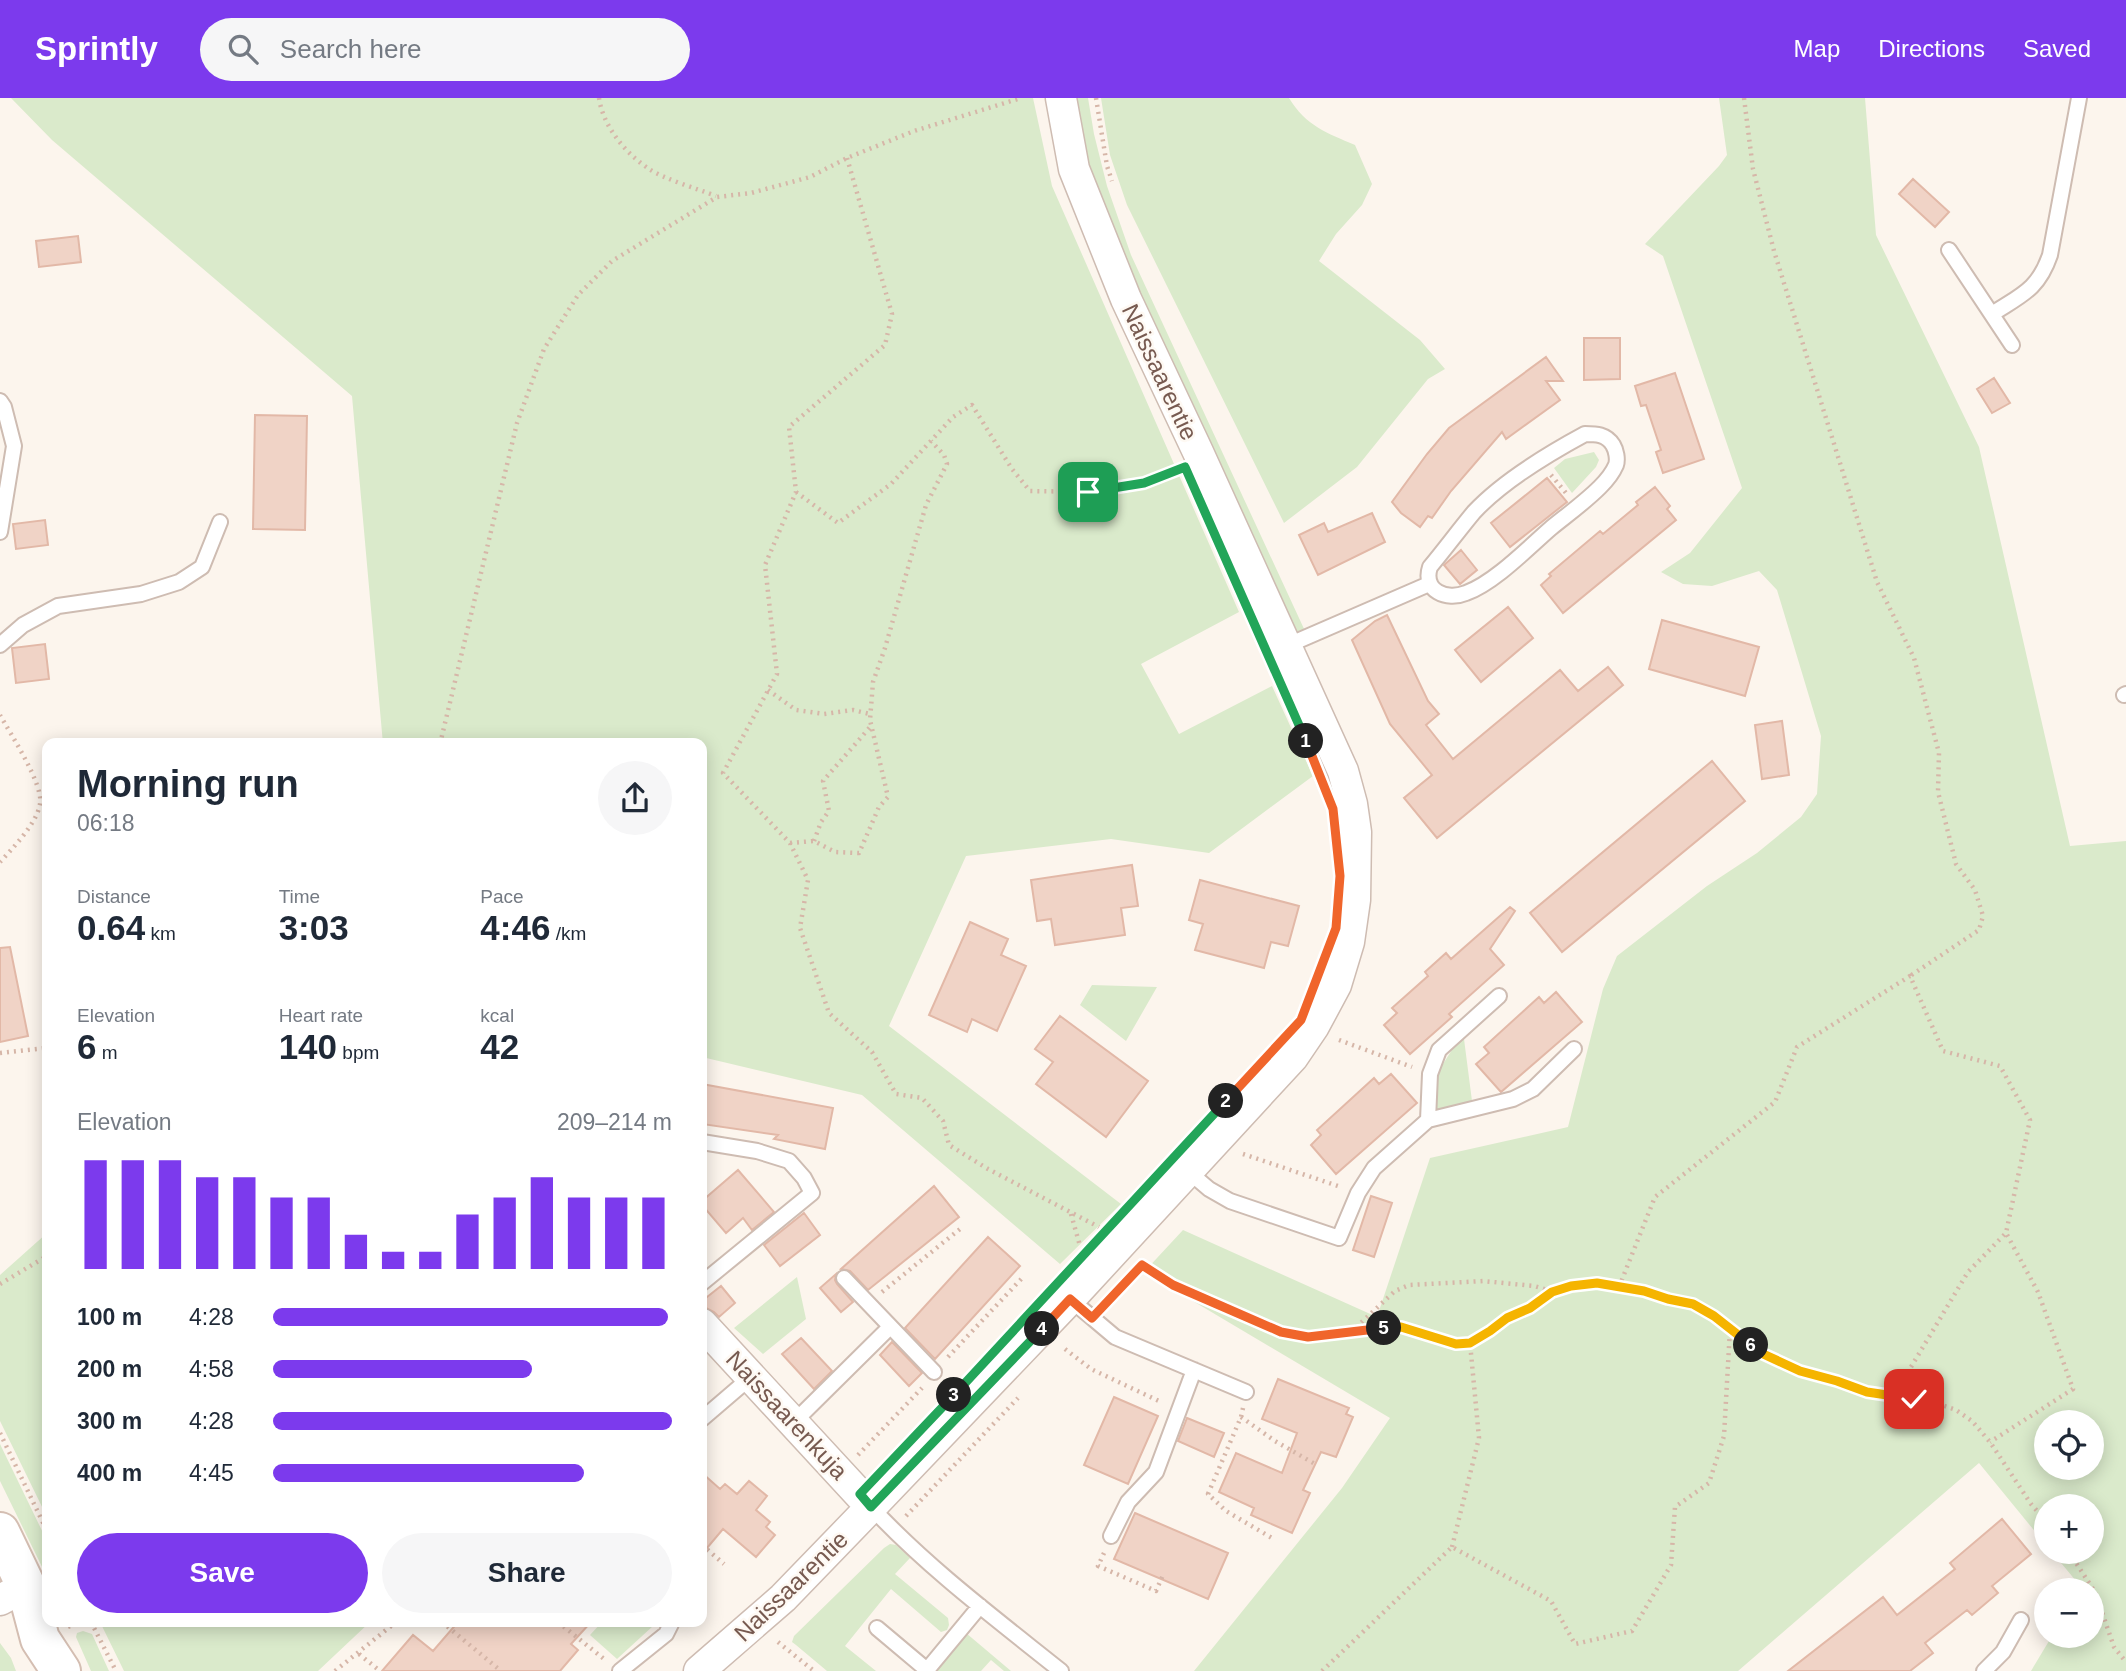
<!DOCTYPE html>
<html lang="en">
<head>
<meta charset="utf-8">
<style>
	body { margin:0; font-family:Helvetica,sans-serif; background:#f6f6f7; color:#1f2937; height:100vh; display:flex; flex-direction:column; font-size:26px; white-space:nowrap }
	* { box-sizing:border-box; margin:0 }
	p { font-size:23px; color:#747a83 }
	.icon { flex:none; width:38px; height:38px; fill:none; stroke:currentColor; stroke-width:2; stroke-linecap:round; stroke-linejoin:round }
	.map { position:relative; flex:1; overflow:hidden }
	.details { position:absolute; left:42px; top:640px; width:665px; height:889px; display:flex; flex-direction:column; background:#fff; border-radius:14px; box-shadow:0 4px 18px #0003 }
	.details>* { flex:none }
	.buttons { position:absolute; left:2034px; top:1312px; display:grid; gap:14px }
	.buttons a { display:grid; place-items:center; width:70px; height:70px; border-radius:50%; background:#fff; box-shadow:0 4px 18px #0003; font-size:35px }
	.pin { position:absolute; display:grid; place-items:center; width:60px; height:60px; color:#fff; margin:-30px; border-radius:14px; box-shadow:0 4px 10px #0006 }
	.km { position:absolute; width:35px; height:35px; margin:-18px; border-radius:50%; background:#222; color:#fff; font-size:19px; line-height:35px; text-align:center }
	.round { display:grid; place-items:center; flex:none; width:74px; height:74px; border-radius:37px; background:#f6f6f7 }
	.summary { display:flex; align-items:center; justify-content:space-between; height:119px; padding:0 35px }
	h1 { font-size:38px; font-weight:700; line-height:52px }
	.figures { display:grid; grid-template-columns:repeat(3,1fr); gap:10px; height:119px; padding:7px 35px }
	.figures div { display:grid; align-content:center }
	.figures b { font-size:35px; font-weight:700 }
	.figures small { font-size:19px; font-weight:400 }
	.figures p { font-size:19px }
	.chart { height:196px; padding:14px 35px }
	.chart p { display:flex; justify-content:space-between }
	.chart svg { width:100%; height:126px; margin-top:7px; stroke:#7c3aed; stroke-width:6 }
	.button { display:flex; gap:14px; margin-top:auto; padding:14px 35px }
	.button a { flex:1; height:80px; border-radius:42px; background:#7c3aed; color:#fff; font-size:28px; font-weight:700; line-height:80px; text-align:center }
	.button a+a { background:#f6f6f7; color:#1f2937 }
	ul { padding:0 35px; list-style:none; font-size:23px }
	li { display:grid; grid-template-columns:112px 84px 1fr; align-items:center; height:52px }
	li i { height:18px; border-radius:9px; background:#7c3aed }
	header { display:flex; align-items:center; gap:42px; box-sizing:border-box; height:98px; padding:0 35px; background:#7c3aed; color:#fff }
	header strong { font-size:33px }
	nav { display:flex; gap:38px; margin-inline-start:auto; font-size:24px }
	.search { width:490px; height:63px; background:#f6f6f7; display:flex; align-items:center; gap:18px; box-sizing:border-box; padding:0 24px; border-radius:38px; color:#747a83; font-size:26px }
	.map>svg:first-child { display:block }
	.green { fill:#daeacb; fill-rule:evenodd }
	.building { fill:#f0d3c6; stroke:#e2b8a7; stroke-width:2 }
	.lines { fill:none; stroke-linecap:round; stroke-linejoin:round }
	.service-casing { stroke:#cebcb2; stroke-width:18 }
	.minor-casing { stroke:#cebcb2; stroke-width:33 }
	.secondary-casing { stroke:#d4beb2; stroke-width:42 }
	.path { stroke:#d6b6a8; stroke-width:4.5; stroke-dasharray:2 5; stroke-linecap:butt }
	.service { stroke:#fff; stroke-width:14 }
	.minor { stroke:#fff; stroke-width:30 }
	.secondary { stroke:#fff; stroke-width:38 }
	.split-1-casing { stroke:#fff; stroke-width:14 }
	.split-2-casing { stroke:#fff; stroke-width:14 }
	.split-3-casing { stroke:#fff; stroke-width:14 }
	.split-4-casing { stroke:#fff; stroke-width:14 }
	.split-5-casing { stroke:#fff; stroke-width:14 }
	.split-6-casing { stroke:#fff; stroke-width:14 }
	.split-7-casing { stroke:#fff; stroke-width:14 }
	.split-1 { stroke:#22a559; stroke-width:9 }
	.split-2 { stroke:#f0652b; stroke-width:9 }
	.split-3 { stroke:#22a559; stroke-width:9 }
	.split-4 { stroke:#22a559; stroke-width:9 }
	.split-5 { stroke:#f0652b; stroke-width:9 }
	.split-6 { stroke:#f5b400; stroke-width:9 }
	.split-7 { stroke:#f5b400; stroke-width:9 }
	.labels { text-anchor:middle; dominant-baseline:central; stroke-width:5; stroke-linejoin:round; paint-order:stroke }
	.street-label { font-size:24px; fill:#775a50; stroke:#fef9f3 }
</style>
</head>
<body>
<header>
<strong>Sprintly</strong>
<div class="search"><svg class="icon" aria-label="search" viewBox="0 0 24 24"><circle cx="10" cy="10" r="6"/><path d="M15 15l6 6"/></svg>Search here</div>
<nav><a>Map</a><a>Directions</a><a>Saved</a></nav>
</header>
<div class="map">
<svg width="2126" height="1573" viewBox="0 0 2126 1573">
	<rect width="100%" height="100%" fill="#fcf5ed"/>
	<path class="green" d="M 11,0 L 1033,0 L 1052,88 L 1239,514 L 1141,566 L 1179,636 L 1272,588 L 1313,678 L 1209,755 L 1111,741 L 966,758 L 889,928 L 1121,1106 L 1060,1166 L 862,997 L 702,959 L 702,646 L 383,646 L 352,298 L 52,42 Z
		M 1074,0 L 1088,0 L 1094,36 L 1107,88 L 1131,157 L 1305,533 L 1292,538 L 1162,250 L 1094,90 L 1080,37 Z
		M 1101,0 L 1289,0 C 1306,28 1327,35 1355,47 L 1372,86 L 1362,107 L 1336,136 L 1319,163 L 1420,242 L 1445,271 L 1428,281 L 1357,369 L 1284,425 L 1127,107 L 1110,57 Z
		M 1719,0 L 1865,0 L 1876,137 L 1979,349 L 2070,748 L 2126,743 L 2126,1573 L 2031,1573 L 2052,1538 L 2091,1538 L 2091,1493 L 2079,1493 L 2081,1489 L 2052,1454 L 2091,1454 L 2091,1409 L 2046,1409 L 2046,1447 L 1979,1365 L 1738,1573 L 1194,1573 L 1342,1390 L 1390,1320 L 1144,1174 L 1183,1132 L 1377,1219 L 1430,1060 L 1568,1029 L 1603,891 L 1617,858 L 1707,788 L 1757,755 L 1801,719 L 1817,696 L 1821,638 L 1777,492 L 1759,473 L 1712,488 L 1683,486 L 1661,474 L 1690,455 L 1742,390 L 1663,158 L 1645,146 L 1719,68 L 1727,57 ZM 2046,1325 L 2091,1325 L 2091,1370 L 2046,1370 Z
		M 1594,354 L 1599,362 L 1596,369 L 1572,395 L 1554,370 L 1565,361 Z
		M 1092,887 L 1157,889 L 1126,943 L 1080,907 Z
		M 1464,941 L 1472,1003 L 1434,1012 L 1436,977 L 1455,947 Z
		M 47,1135 L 47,1419 L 0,1323 L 0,1177 Z
		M 797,1179 L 806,1221 L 763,1256 L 734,1230 Z
		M 0,1346 L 47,1443 L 47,1479 L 0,1383 Z
		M 890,1446 L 896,1447 L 910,1460 L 895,1476 L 948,1520 L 949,1527 L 947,1532 L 941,1534 L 891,1491 L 845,1548 L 876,1573 L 827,1573 L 796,1547 L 792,1544 L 794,1538 L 884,1450 Z
		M 100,1524 L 370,1524 L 318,1573 L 124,1573 Z
		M 602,1524 L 650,1524 L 653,1528 L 617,1561 L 590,1537 Z
		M 83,1533 L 92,1536 L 109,1573 L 91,1573 L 76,1539 L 77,1535 Z
		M 966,1535 L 1011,1573 L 1004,1573 L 991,1562 L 981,1573 L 935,1573 Z
		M 0,1545 L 11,1560 L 16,1573 L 0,1573 Z"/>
	<path class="building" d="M 1913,81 L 1949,114 L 1935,129 L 1899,96 Z
		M 78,138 L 81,164 L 39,169 L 36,143 Z
		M 1584,240 L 1620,240 L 1620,281 L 1584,282 Z
		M 1546,259 L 1563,283 L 1546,283 L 1560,302 L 1506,341 L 1502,334 L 1451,393 L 1432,420 L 1428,418 L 1420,429 L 1401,415 L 1392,404 L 1427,356 L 1449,330 Z
		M 1675,275 L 1704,361 L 1663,375 L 1656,354 L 1661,352 L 1646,307 L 1641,308 L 1635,288 Z
		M 1994,280 L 2010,305 L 1992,315 L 1977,291 Z
		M 255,317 L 307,318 L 305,432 L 253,431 Z
		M 1547,380 L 1567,404 L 1510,449 L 1491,425 Z
		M 1655,389 L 1670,408 L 1667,411 L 1676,422 L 1563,515 L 1541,487 L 1551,478 L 1549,476 L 1600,433 L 1603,436 L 1638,407 L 1636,404 Z
		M 1372,415 L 1385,444 L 1318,477 L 1299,437 L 1324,425 L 1328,434 Z
		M 45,422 L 48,447 L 16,451 L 13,426 Z
		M 1461,452 L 1477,472 L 1460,486 L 1444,467 Z
		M 1508,509 L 1533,540 L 1481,584 L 1455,552 Z
		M 1387,517 L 1428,603 L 1439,616 L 1426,627 L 1453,661 L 1560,572 L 1578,593 L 1608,569 L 1623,587 L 1437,740 L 1404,700 L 1432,677 L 1390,626 L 1352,542 L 1375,523 Z
		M 1662,522 L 1759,549 L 1745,598 L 1649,571 Z
		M 45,546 L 49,581 L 16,585 L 12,550 Z
		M 1782,623 L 1789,677 L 1762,681 L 1755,627 Z
		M 1712,663 L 1745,703 L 1562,854 L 1530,815 Z
		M 1132,767 L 1138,808 L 1121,810 L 1125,837 L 1055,847 L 1051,821 L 1037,823 L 1031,782 Z
		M 1200,782 L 1299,808 L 1288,848 L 1271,844 L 1264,870 L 1195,852 L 1203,826 L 1189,822 Z
		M 1510,809 L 1515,813 L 1490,851 L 1504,867 L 1449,916 L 1452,919 L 1410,956 L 1384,927 L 1397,915 L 1392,910 L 1428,878 L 1425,874 L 1446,855 L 1451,861 Z
		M 970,824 L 1008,841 L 1001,857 L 1026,868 L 997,933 L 972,921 L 967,934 L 929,917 Z
		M 10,849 L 28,938 L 0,944 L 0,850 Z
		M 1556,894 L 1582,924 L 1501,994 L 1476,966 L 1489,955 L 1484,949 L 1539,899 L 1544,905 Z
		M 1060,918 L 1148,983 L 1106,1039 L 1036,986 L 1053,964 L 1035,951 Z
		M 1391,976 L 1417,1005 L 1336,1076 L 1311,1047 L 1321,1037 L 1317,1032 L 1374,980 L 1379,986 Z
		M 702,986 L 833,1010 L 825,1051 L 774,1041 L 778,1037 L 702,1026 Z
		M 738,1072 L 774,1114 L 752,1132 L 743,1120 L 726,1135 L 702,1107 L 702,1103 Z
		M 934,1088 L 959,1119 L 868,1192 L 850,1173 L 841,1171 Z
		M 1371,1098 L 1392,1105 L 1374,1159 L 1353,1152 Z
		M 804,1115 L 820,1137 L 780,1168 L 764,1147 Z
		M 988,1139 L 1020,1168 L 935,1261 L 905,1230 Z
		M 836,1176 L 835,1182 L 837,1186 L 853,1204 L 841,1214 L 820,1190 Z
		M 721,1188 L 735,1205 L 719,1219 L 714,1214 L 704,1209 L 702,1203 Z
		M 801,1240 L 832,1273 L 814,1291 L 782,1256 Z
		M 892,1244 L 922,1275 L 909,1288 L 880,1257 Z
		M 1278,1281 L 1349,1310 L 1346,1316 L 1353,1319 L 1336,1359 L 1321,1354 L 1303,1392 L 1310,1395 L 1292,1435 L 1251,1417 L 1254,1410 L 1219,1394 L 1236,1355 L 1282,1375 L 1297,1335 L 1262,1321 Z
		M 1114,1299 L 1158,1318 L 1128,1386 L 1084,1367 Z
		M 1187,1320 L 1224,1335 L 1214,1359 L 1178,1343 Z
		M 702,1375 L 720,1391 L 725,1386 L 737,1396 L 749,1383 L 767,1398 L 756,1412 L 770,1424 L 766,1429 L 775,1437 L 756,1459 L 723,1431 L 702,1456 Z
		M 1135,1415 L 1228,1455 L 1208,1501 L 1114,1461 Z
		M 2002,1421 L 2031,1456 L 1992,1488 L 1998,1495 L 1972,1517 L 1967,1512 L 1925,1545 L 1933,1555 L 1910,1573 L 1788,1573 L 1883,1499 L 1897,1517 L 1955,1471 L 1950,1465 Z
		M 458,1524 L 591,1524 L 571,1546 L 578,1552 L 560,1573 L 382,1573 L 413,1537 L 433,1553 Z"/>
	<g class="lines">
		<g class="service-casing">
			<path id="service" d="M 1949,152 L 2012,247
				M 1992,216 C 2021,197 2038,192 2050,157 L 2079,0
				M 0,303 L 4,309 L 14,348 L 0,434
				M 1585,336 C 1596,336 1606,336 1613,347 C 1616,352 1618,361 1616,367 C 1613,374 1606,383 1600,389 C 1585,404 1567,417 1551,430 C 1528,450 1494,485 1466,495 C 1447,503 1422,493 1430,469 C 1445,451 1459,432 1474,414 C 1503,383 1548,356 1585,336 Z
				M 0,547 L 23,527 L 58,508 L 141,496 L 179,484 L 202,469 L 220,424
				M 1286,548 L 1429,486
				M 2124,597 L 2126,596
				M 1428,1022 L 1430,976 L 1439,952 L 1499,898
				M 702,1044 L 757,1053 L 789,1063 L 804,1080 L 812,1095 L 702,1185
				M 1189,1074 L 1209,1091 L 1230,1103 L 1339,1140 L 1358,1095 L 1374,1070 L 1428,1022 L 1513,1001 L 1533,991 L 1574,951
				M 844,1180 L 934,1274
				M 1070,1201 L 1115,1239 L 1246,1294
				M 702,1321 L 751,1279
				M 794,1324 L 890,1229
				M 871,1409 C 928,1470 996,1521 1061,1573
				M 1111,1438 L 1128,1404 L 1156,1374 L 1194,1272
				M 877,1530 L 927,1572 L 980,1508
				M 620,1573 L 666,1536 L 671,1526 L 670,1524
				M 1984,1573 L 2003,1554 L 2021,1522"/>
		</g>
		<g class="minor-casing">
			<path id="minor" d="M 702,1226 L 871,1409
				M 0,1502 L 26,1488
				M 699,1573 L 783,1500 L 871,1409 L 1070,1201 L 1293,959 L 1314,928 L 1336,887 L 1349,844 L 1355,802 L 1356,734 L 1352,706 L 1343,673 L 1198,354 L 1126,201 L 1074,71 L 1061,0"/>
		</g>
		<g class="secondary-casing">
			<path id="secondary" d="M 0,1434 L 26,1488 L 40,1541 L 61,1573"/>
		</g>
		<path class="path" d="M 599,0 C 603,28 625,55 649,71 C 664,81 698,91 716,98
			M 1096,0 L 1107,68 L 1112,83
			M 1744,0 L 1753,71 L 1774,153 L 1877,484 L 1914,560 L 1939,655 L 1938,694 L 1956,766 L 1975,792 L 1983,818 L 1979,832 L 1910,878
			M 847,60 L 892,216 L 885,247 L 789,329 L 796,394 L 765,467 L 777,576 L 723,675 L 790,745 L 808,782 L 800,830 L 829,915 L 872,954 L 896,996 L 922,1000 L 943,1023 L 949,1047 L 988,1071 L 1099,1129
			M 1551,377 L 1566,395
			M 796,394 L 838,425 L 891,386 L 953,319 L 972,307 L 1012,371 L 1030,393 L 1088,394 L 1144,385 L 1176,372
			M 768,592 L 796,612 L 824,616 L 853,612 L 870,616
			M 0,617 C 10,635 44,687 40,706 C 37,725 13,750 0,764
			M 440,646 L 517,325 L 544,251 L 578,197 L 612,163 L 717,99 L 751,95 L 810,79 L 847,60 L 914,33 L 1021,0
			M 814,743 L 821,724 L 829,713 L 823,683 L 871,628
			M 790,745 L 814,743 L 835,754 L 859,755 L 879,709 L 888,699 L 870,622 L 873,584 L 885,550 L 926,407 L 947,366 L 944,357 L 931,343
			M 1339,942 L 1412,969
			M 0,955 L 47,950
			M 1243,1056 L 1341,1089
			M 1071,1116 L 1080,1148
			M 1140,1165 L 1173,1187 L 1281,1234 L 1308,1239 L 1366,1231 L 1401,1229 L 1456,1246 L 1470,1245 L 1490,1233 L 1507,1220 L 1530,1210 L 1552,1193 L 1571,1188 L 1597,1185 L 1644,1193 L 1668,1201 L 1693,1206 L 1714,1218 L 1761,1255 L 1800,1273 L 1837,1283 L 1867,1294 L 1936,1305 L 1956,1312 L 1972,1323 L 1990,1344 L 2031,1406 L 2046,1423
			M 0,1186 L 47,1158
			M 1619,1189 L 1655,1099 L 1775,1004 L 1797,949 L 1910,878 L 1943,953 L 2000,968 L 2030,1022 L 2006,1135 L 2038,1194 L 2073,1291 L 1990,1344
			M 882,1194 L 960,1131
			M 1351,1234 L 1395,1193 L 1409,1187 L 1483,1183 L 1534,1188 L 1551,1193
			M 1065,1251 L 1091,1271 L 1161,1304
			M 948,1259 L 1024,1178
			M 1893,1299 L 1968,1174 L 2006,1135
			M 1243,1310 L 1241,1319 L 1208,1396 L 1226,1413 L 1272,1440
			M 1241,1319 L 1275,1343 L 1315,1366
			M 0,1335 L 47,1433
			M 858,1357 L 922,1290
			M 906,1418 L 1018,1300
			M 702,1447 L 724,1466
			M 1452,1449 L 1479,1340 L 1470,1245
			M 2069,1454 L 2095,1494 L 2114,1549 L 2126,1564
			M 1104,1455 L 1098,1468 L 1156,1493 L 1163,1477
			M 91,1524 L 116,1573
			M 442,1524 L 501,1573
			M 558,1524 L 604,1561
			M 68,1529 L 80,1524
			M 778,1544 L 814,1573
			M 359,1556 L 380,1573
			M 335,1573 L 396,1524
			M 1322,1573 L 1452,1449 L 1551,1503 L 1575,1546 L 1632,1533 L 1671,1467 L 1675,1409 L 1709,1385 L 1724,1338 L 1730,1231"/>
		<use href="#service" class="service"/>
		<use href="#minor" class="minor"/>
		<use href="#secondary" class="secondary"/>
	</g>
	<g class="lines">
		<g class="split-1-casing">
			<path id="split-1" d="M 1088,394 L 1144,385 L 1185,369 L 1306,643"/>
		</g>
		<g class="split-2-casing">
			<path id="split-2" d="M 1226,1003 L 1301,922 L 1336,830 L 1340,778 L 1333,711 L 1306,643"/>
		</g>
		<g class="split-3-casing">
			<path id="split-3" d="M 954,1297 L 1226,1003"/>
		</g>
		<g class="split-4-casing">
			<path id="split-4" d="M 954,1297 L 860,1396 L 871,1409 L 1042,1231"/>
		</g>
		<g class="split-5-casing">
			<path id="split-5" d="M 1042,1231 L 1070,1201 L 1092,1220 L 1142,1167 L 1173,1187 L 1281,1234 L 1308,1239 L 1384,1230"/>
		</g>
		<g class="split-6-casing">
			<path id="split-6" d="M 1384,1230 L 1401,1229 L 1456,1246 L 1470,1245 L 1490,1233 L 1507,1220 L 1530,1210 L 1552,1194 L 1571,1188 L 1597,1185 L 1644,1193 L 1668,1201 L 1693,1206 L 1714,1218 L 1751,1247"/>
		</g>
		<g class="split-7-casing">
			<path id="split-7" d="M 1751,1247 L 1761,1255 L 1800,1273 L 1837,1283 L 1867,1294 L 1914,1301"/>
		</g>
		<use href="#split-1" class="split-1"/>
		<use href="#split-2" class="split-2"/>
		<use href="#split-3" class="split-3"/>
		<use href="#split-4" class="split-4"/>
		<use href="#split-5" class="split-5"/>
		<use href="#split-6" class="split-6"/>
		<use href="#split-7" class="split-7"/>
	</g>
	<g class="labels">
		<g class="street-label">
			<text transform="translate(1160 274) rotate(65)">Naissaarentie</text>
			<text transform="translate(787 1317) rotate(47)">Naissaarenkuja</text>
			<text transform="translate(791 1488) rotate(-44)">Naissaarentie</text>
		</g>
	</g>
</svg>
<div class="buttons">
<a><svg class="icon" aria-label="locate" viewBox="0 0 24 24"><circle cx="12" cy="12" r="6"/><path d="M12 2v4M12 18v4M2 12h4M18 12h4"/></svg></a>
<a>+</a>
<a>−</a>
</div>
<div class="pin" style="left:1088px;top:394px;background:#1e9e55"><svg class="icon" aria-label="arrive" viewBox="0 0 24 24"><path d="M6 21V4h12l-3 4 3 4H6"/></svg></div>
<div class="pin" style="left:1914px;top:1301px;background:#d93025"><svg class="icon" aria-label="check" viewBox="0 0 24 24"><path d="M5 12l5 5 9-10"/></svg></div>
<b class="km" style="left:1306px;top:643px">1</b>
<b class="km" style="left:1226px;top:1003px">2</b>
<b class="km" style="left:954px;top:1297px">3</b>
<b class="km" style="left:1042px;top:1231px">4</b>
<b class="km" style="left:1384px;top:1230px">5</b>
<b class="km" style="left:1751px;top:1247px">6</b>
<section class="details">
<div class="summary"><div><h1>Morning run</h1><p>06:18</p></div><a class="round"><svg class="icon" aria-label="share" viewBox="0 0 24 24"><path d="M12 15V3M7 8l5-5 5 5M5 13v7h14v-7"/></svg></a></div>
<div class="figures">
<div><p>Distance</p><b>0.64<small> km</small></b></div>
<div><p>Time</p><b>3:03</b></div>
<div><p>Pace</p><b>4:46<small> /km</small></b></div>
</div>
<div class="figures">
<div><p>Elevation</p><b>6<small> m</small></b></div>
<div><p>Heart rate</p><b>140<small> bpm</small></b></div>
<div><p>kcal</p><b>42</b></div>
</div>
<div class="chart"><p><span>Elevation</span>209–214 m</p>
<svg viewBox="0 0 160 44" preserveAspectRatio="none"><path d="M5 44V6M15 44V6M25 44V6M35 44V12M45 44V12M55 44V19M65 44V19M75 44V32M85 44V38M95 44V38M105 44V25M115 44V19M125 44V12M135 44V19M145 44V19M155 44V19"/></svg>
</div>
<ul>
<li><b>100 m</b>4:28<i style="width:99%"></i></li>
<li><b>200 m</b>4:58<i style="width:65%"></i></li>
<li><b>300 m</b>4:28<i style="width:100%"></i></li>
<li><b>400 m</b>4:45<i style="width:78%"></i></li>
</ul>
<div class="button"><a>Save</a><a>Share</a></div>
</section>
</div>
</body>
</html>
